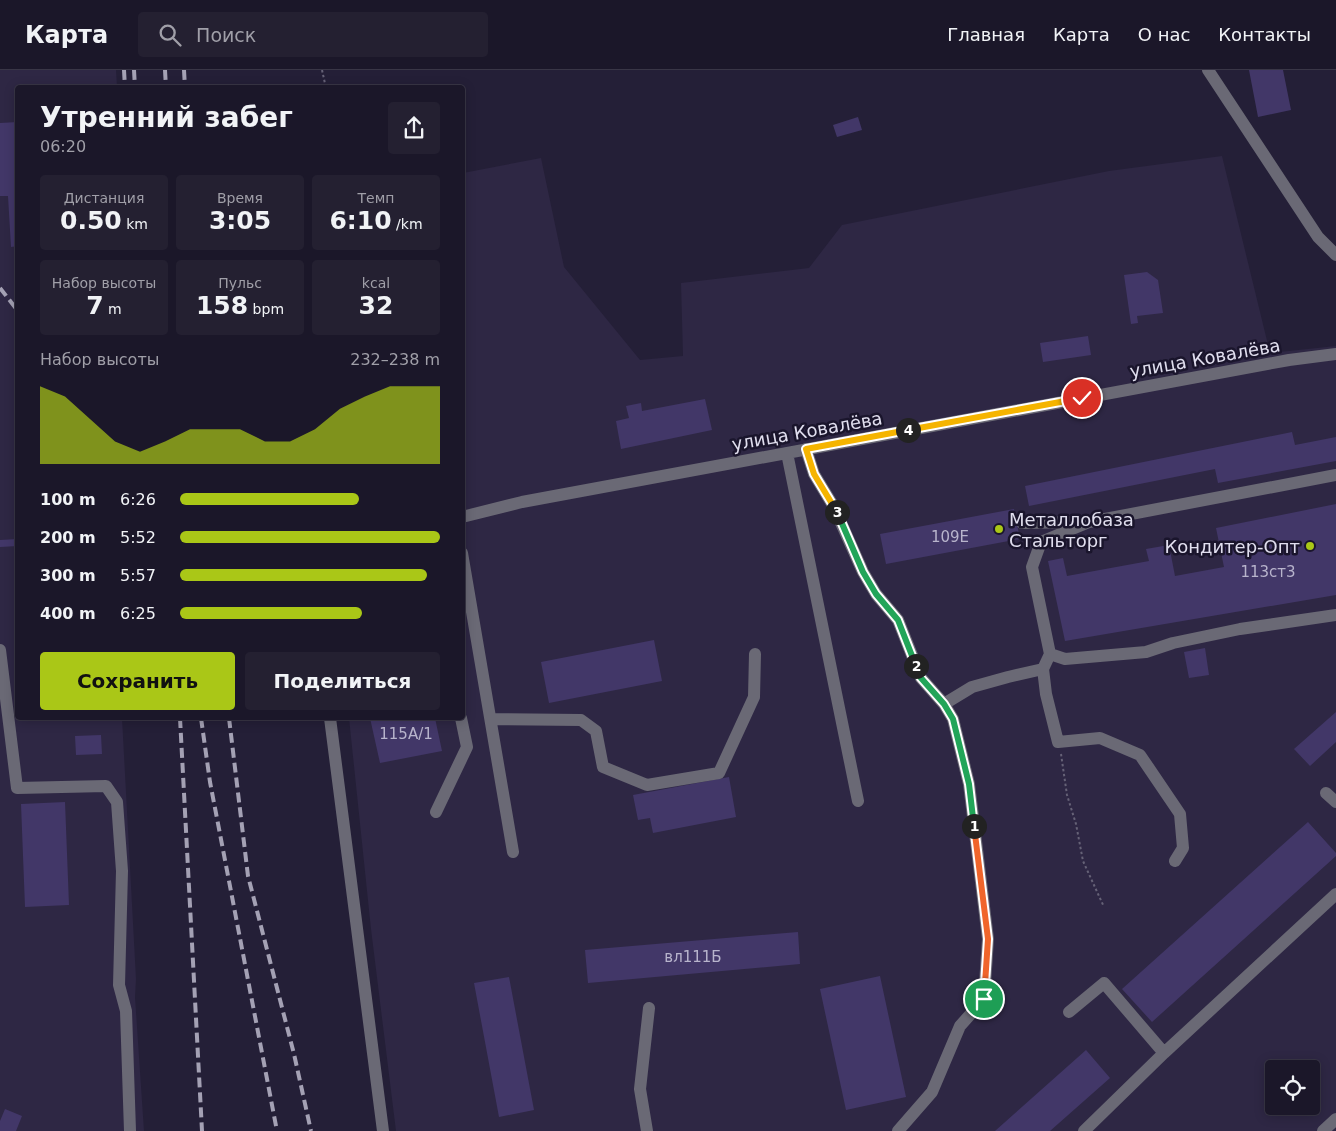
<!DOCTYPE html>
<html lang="ru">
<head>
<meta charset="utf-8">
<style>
	body { margin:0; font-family:"DejaVu Sans",sans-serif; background:#242031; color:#f1f3f6; height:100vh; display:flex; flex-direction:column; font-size:19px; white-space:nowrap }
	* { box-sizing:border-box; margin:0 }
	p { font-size:16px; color:#a09fa8 }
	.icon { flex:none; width:28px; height:28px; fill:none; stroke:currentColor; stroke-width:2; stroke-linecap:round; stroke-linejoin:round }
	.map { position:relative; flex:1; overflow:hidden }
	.panel { position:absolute; left:15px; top:15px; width:450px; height:635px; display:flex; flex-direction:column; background:#1b1729; border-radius:5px; box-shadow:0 2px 12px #0003,0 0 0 1px #393646 }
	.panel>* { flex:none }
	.controls { position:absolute; left:1265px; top:990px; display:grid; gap:10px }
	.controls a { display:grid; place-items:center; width:55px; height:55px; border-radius:5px; background:#1b1729; box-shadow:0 2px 12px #0003,0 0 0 1px #393646; font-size:25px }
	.pin { position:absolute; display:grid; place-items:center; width:42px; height:42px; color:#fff; margin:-21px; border:2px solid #fff; border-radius:50%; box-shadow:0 1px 5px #0007 }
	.km { position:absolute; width:25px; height:25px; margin:-12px; border-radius:50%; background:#222; color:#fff; font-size:14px; line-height:25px; text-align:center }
	.round { display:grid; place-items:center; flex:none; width:52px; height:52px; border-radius:5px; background:#242031 }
	.overview { display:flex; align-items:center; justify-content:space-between; height:85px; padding:0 25px }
	h1 { font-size:28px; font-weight:700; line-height:38px }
	.figures { display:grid; grid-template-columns:repeat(3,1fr); gap:8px; height:85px; padding:5px 25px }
	.figures div { display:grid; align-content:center; border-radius:5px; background:#242031; text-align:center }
	.figures b { font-size:25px; font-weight:700 }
	.figures small { font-size:14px; font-weight:400 }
	.figures p { font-size:14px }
	.chart { height:140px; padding:10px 25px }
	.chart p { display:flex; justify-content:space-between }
	.chart svg { width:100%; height:90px; margin-top:5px; fill:#aac717; opacity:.7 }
	.action { display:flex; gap:10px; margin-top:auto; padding:10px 25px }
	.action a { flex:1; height:58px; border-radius:5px; background:#aac717; color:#111; font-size:20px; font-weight:700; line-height:58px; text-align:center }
	.action a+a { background:#242031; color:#f1f3f6 }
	ul { padding:0 25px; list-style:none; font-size:16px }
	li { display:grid; grid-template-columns:80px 60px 1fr; align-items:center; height:38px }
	li i { height:12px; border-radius:6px; background:#aac717 }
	header { display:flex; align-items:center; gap:30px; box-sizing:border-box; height:70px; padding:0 25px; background:#1b1729; border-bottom:1px solid #393646 }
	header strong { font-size:24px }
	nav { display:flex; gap:28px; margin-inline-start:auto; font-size:18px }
	.search { width:350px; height:45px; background:#242031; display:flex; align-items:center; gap:12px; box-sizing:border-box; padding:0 18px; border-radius:5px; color:#a09fa8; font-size:19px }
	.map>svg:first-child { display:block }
	.built { fill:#2e2744; fill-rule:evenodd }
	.building { fill:#423768 }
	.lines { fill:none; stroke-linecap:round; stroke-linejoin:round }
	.path { stroke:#666277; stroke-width:2; stroke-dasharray:2.5 2.5; stroke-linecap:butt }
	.minor { stroke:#6a6975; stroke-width:12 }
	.rail { stroke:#a4a1b4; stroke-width:4; stroke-dasharray:10 5; stroke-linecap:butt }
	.split-1-casing { stroke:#fff; stroke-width:10 }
	.split-2-casing { stroke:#fff; stroke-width:10 }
	.split-3-casing { stroke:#fff; stroke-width:10 }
	.split-4-casing { stroke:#fff; stroke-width:10 }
	.split-5-casing { stroke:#fff; stroke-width:10 }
	.split-1 { stroke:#f0652b; stroke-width:6 }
	.split-2 { stroke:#22a559; stroke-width:6 }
	.split-3 { stroke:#22a559; stroke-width:6 }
	.split-4 { stroke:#f5b400; stroke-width:6 }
	.split-5 { stroke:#f5b400; stroke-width:6 }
	.poi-dot { fill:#aac717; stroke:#1a152c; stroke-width:2 }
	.labels { text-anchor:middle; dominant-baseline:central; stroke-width:5; stroke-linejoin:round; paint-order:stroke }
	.number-label { font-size:15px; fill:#b8b4cc }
	.street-label { font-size:18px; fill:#e0deee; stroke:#1a152c }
	.poi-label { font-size:18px; fill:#e0deee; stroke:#1a152c; text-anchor:start }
</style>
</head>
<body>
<header>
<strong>Карта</strong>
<div class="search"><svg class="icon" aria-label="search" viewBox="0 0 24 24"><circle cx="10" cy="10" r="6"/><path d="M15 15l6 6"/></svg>Поиск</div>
<nav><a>Главная</a><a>Карта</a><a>О нас</a><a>Контакты</a></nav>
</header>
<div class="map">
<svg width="1336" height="1061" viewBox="0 0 1336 1061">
	<rect width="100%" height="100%" fill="#241f37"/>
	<path class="built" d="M 0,0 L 116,0 L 117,17 L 18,18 L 18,648 L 122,648 L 136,909 L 135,927 L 144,1061 L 0,1061 Z
		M 1222,86 L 1270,283 L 1336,276 L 1336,1061 L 396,1061 L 371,859 L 349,648 L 462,648 L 463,103 L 541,88 L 564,197 L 640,290 L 683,286 L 681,213 L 809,198 L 842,155 L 1109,101 ZM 1274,999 L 1311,999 L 1311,1036 L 1274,1036 Z"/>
	<path class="building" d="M 1249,0 L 1283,0 L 1291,40 L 1258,47 Z
		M 858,47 L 862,60 L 837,67 L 833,55 Z
		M 18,52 L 18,176 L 11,177 L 8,126 L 0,126 L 0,53 Z
		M 1147,202 L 1158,210 L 1163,243 L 1137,246 L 1138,253 L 1131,254 L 1124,205 Z
		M 1088,266 L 1091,285 L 1043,292 L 1040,273 Z
		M 705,329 L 712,360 L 621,379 L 616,351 L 629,348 L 626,336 L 641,333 L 642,341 Z
		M 1292,362 L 1295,375 L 1336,367 L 1336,391 L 1218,413 L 1215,399 L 1029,436 L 1025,416 Z
		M 1336,434 L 1336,525 L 1065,571 L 1048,491 L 1063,488 L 1067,506 L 1149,491 L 1146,479 L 1169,475 L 1175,506 L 1224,497 L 1216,458 Z
		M 1014,439 L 1020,469 L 886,494 L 880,464 Z
		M 18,469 L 18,476 L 0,477 L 0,470 Z
		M 654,570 L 662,611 L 549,633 L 541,592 Z
		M 1205,578 L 1209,605 L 1189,608 L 1184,582 Z
		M 1336,642 L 1336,672 L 1310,696 L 1294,679 Z
		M 370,648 L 435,648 L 442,681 L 380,693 Z
		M 101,665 L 102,684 L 76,685 L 75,666 Z
		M 729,707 L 736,747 L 653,763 L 650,748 L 638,750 L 633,725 Z
		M 65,732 L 69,835 L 25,837 L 21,734 Z
		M 1308,752 L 1336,783 L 1336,786 L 1152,952 L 1122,919 Z
		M 798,862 L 800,894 L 588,913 L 585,880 Z
		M 880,906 L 906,1027 L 846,1040 L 820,919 Z
		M 509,907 L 534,1040 L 499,1047 L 474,913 Z
		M 1086,980 L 1110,1008 L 1050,1061 L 995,1061 Z
		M 5,1039 L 22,1046 L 16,1061 L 0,1061 L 0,1051 Z"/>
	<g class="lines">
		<path class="path" d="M 322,0 L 326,18
			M 1061,684 L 1067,725 L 1076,754 L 1083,791 L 1104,837"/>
		<path class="minor" d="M 1208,0 L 1318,167 L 1336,185
			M 806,379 L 814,404 L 834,437 L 863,502 L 876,524 L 898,550 L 921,608 L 944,634 L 953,649 L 969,714 L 988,869 L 984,929 L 960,956 L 932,1022 L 898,1061
			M 787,383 L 858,731
			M 462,447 L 522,432 L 1289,290 L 1336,284
			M 1022,453 L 1082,452
			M 462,483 L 513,782
			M 0,580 L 17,718 L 106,716 L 117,732 L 122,801 L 119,915 L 126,941 L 130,1061
			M 1050,584 L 1065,589 L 1146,582 L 1173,573 L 1240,559 L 1336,545
			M 1043,599 L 1046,624 L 1058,672 L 1100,668 L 1140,685 L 1180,744 L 1183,778 L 1175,791
			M 944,634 L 972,617 L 1008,607 L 1043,599 L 1050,584 L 1032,497 L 1041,472 L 1089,452 L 1336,405
			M 330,648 L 383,1061
			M 491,649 L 581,650 L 596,661 L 603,697 L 647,715 L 719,703 L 754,627 L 755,584
			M 1326,723 L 1336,732
			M 436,742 L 467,677 L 461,648
			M 1069,942 L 1104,913 L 1164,983
			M 647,1061 L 640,1019 L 649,938
			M 1084,1061 L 1164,983 L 1336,824
			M 1323,1061 L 1336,1049"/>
		<path class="rail" d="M 124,0 L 125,18
			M 134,0 L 135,18
			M 165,0 L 166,18
			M 184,0 L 185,18
			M 0,218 L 18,241
			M 180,648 L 202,1061
			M 201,648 L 210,712 L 277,1061
			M 229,648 L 248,806 L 294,984 L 311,1061"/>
	</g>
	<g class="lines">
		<g class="split-1-casing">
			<path id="split-1" d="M 974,756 L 988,869 L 984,929"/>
		</g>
		<g class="split-2-casing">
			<path id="split-2" d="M 916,596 L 921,608 L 944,634 L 953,649 L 969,714 L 974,756"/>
		</g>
		<g class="split-3-casing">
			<path id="split-3" d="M 837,442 L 863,502 L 876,524 L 898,550 L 916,596"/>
		</g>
		<g class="split-4-casing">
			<path id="split-4" d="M 837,442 L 814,404 L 806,379 L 908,360"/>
		</g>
		<g class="split-5-casing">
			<path id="split-5" d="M 908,360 L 1082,328"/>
		</g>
		<use href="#split-1" class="split-1"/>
		<use href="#split-2" class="split-2"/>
		<use href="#split-3" class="split-3"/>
		<use href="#split-4" class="split-4"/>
		<use href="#split-5" class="split-5"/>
	</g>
	<g class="poi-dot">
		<circle cx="999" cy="459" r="5"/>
		<circle cx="1310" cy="476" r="5"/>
	</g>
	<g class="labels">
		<g class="number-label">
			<text x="950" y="467">109Е</text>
			<text x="1268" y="502">113ст3</text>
			<text x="406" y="664">115А/1</text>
			<text x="693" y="887">вл111Б</text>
		</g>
		<g class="street-label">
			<text transform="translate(1205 288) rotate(-10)">улица Ковалёва</text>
			<text transform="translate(807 361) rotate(-10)">улица Ковалёва</text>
		</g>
		<g class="poi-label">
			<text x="1009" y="449">Металлобаза<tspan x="1009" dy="21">Стальторг</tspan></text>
			<text x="1300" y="476" text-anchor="end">Кондитер-Опт</text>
		</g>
	</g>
</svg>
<div class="controls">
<a><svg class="icon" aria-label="locate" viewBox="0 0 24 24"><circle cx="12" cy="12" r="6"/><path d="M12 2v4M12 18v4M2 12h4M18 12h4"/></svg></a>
</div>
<div class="pin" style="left:984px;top:929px;background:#1e9e55"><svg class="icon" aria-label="arrive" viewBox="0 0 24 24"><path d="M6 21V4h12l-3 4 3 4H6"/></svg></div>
<div class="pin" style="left:1082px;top:328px;background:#d93025"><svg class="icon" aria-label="check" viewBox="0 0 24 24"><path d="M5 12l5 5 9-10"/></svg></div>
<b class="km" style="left:974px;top:756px">1</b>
<b class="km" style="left:916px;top:596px">2</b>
<b class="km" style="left:837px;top:442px">3</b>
<b class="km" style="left:908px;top:360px">4</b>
<section class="panel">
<div class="overview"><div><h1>Утренний забег</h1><p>06:20</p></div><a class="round"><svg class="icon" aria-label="share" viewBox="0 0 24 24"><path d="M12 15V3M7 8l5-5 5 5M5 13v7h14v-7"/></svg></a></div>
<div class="figures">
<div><p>Дистанция</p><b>0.50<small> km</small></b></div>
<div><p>Время</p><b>3:05</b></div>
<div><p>Темп</p><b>6:10<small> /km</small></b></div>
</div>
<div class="figures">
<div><p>Набор высоты</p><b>7<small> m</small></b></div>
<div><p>Пульс</p><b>158<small> bpm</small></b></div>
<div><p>kcal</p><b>32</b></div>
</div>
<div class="chart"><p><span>Набор высоты</span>232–238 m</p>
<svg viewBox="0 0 160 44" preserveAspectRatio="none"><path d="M0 44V6L10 11L20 22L30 33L40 38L50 33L60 27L70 27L80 27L90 33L100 33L110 27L120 17L130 11L140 6L150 6L160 6V44z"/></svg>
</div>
<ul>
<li><b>100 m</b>6:26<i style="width:69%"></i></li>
<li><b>200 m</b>5:52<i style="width:100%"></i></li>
<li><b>300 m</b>5:57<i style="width:95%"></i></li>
<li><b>400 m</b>6:25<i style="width:70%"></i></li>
</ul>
<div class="action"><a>Сохранить</a><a>Поделиться</a></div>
</section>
</div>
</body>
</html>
